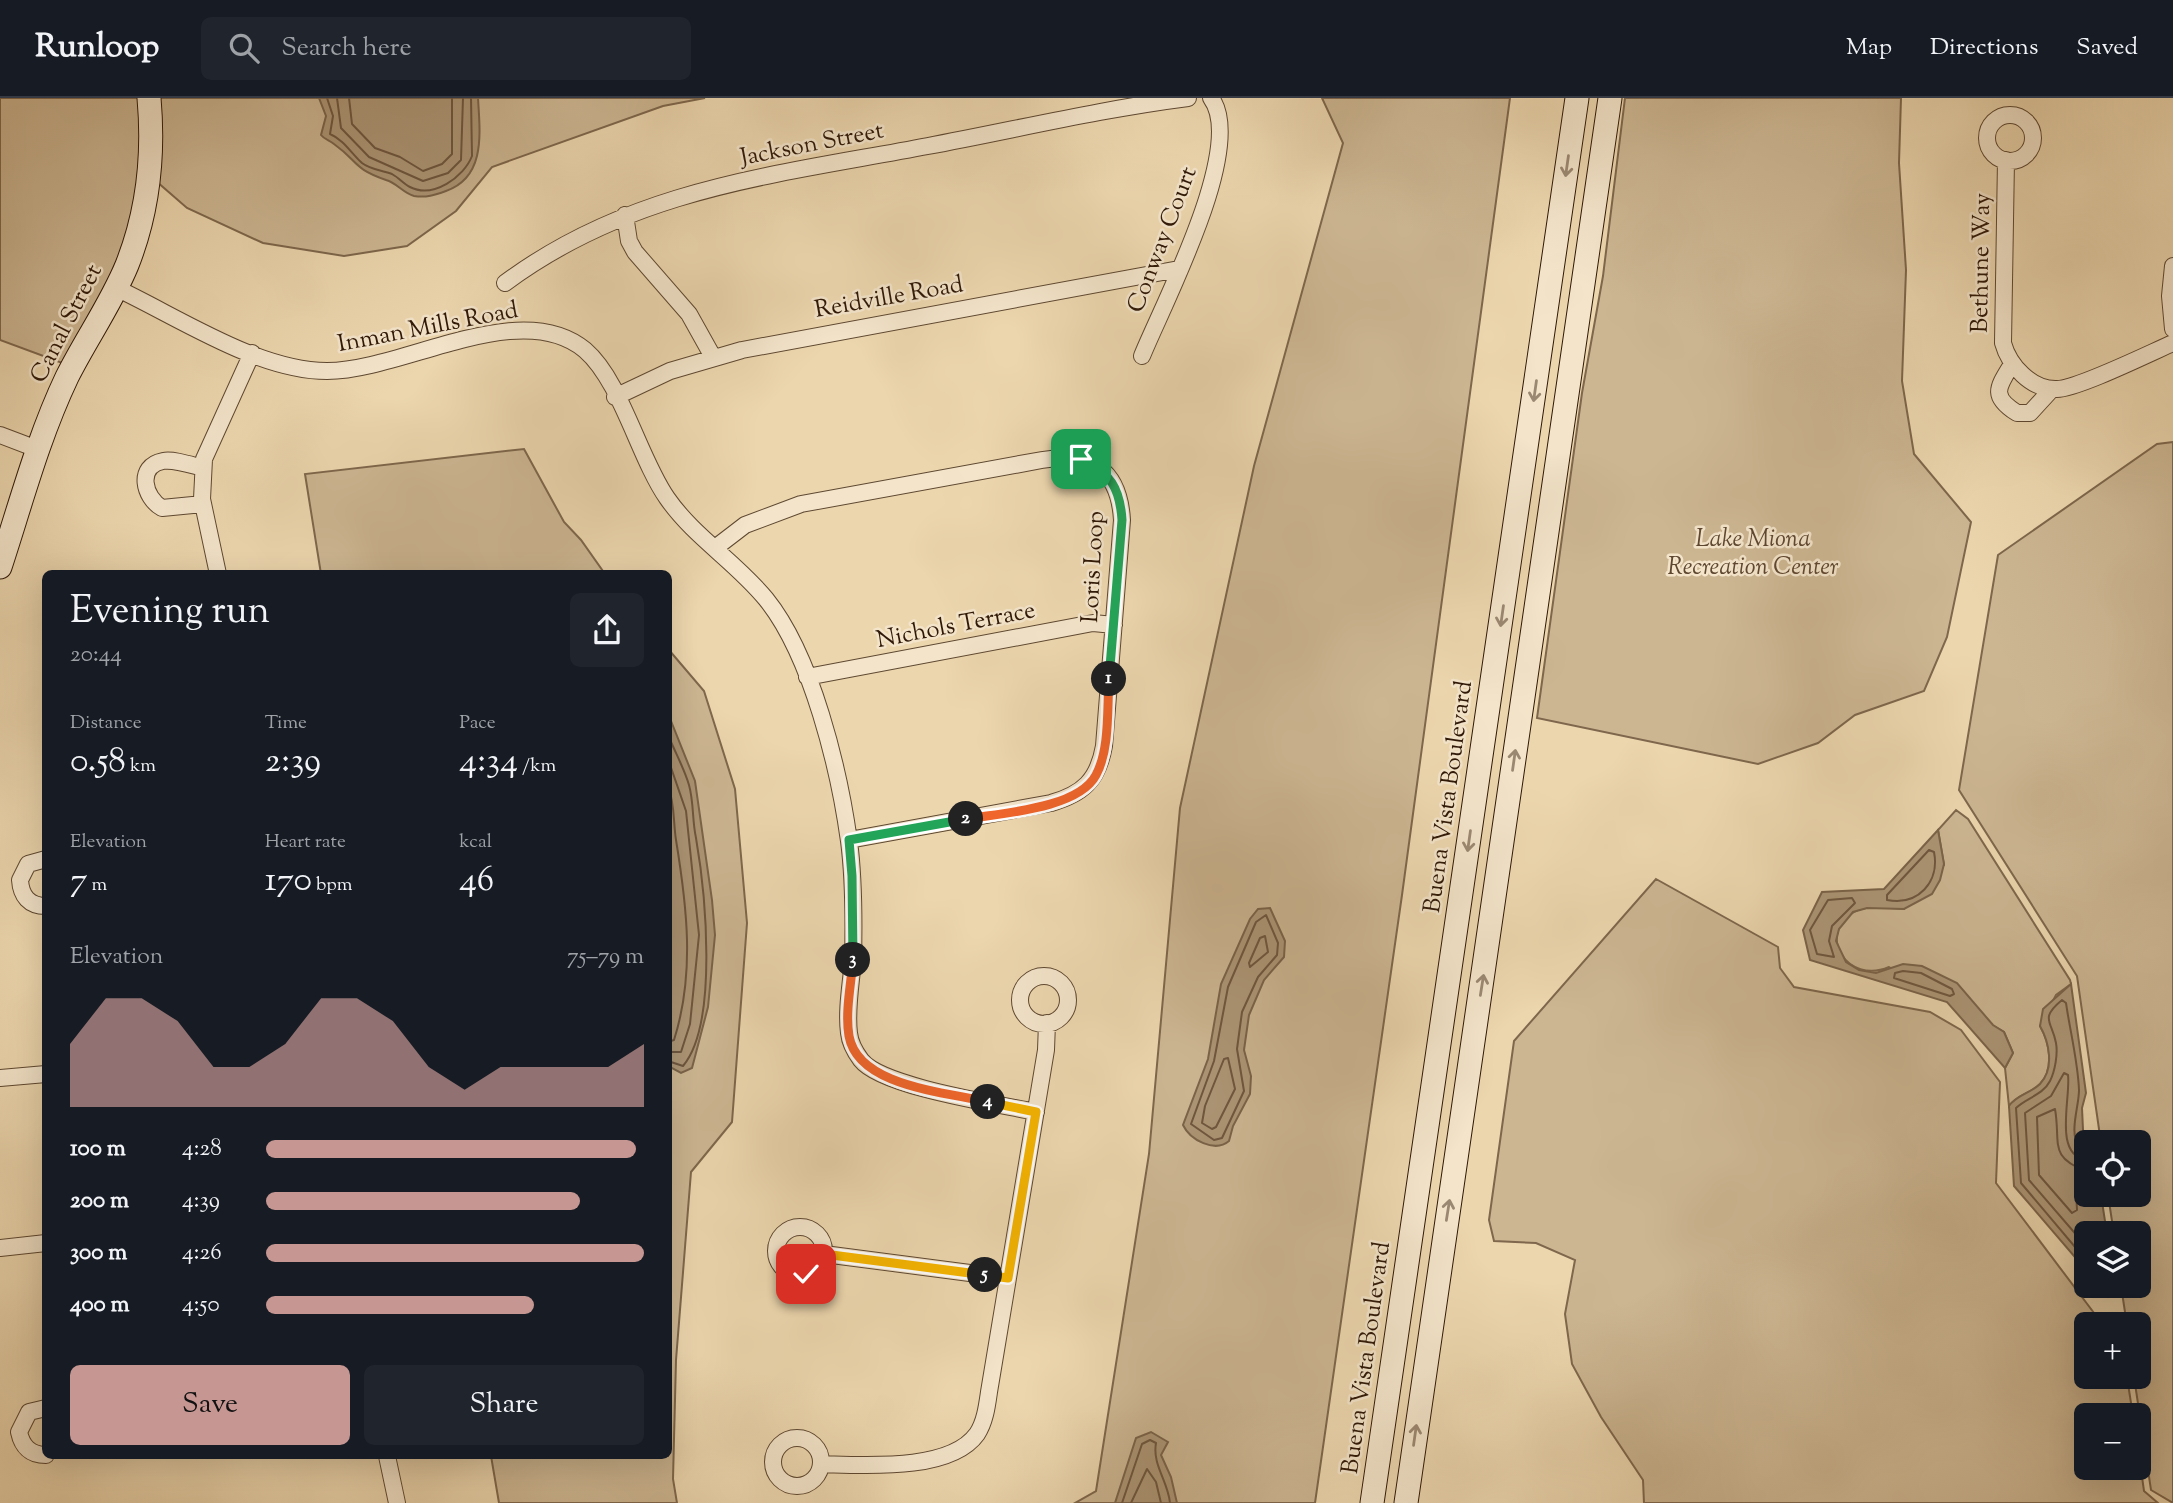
<!DOCTYPE html>
<html lang="en">
<head>
<meta charset="utf-8">
<style>
	body { margin:0; font-family:"Sorts Mill Goudy",serif; background:#20242c; color:#f1f3f6; height:100vh; display:flex; flex-direction:column; font-size:26px; white-space:nowrap }
	* { box-sizing:border-box; margin:0 }
	p { font-size:23px; color:#9ea1a6 }
	.icon { flex:none; width:38px; height:38px; fill:none; stroke:currentColor; stroke-width:2; stroke-linecap:round; stroke-linejoin:round }
	.map { position:relative; flex:1; overflow:hidden }
	.panel { position:absolute; left:42px; top:472px; width:630px; height:889px; display:flex; flex-direction:column; background:#171b24; border-radius:10px; box-shadow:0 7px 28px #0002 }
	.panel>* { flex:none }
	.buttons { position:absolute; left:2074px; top:1032px; display:grid; gap:14px }
	.buttons a { display:grid; place-items:center; width:77px; height:77px; border-radius:10px; background:#171b24; box-shadow:0 7px 28px #0002; font-size:35px }
	.pin { position:absolute; display:grid; place-items:center; width:60px; height:60px; color:#fff; margin:-30px; border-radius:14px; box-shadow:0 4px 10px #0006 }
	.km { position:absolute; width:35px; height:35px; margin:-18px; border-radius:50%; background:#222; color:#fff; font-size:19px; line-height:35px; text-align:center }
	.round { display:grid; place-items:center; flex:none; width:74px; height:74px; border-radius:10px; background:#20242c }
	.headline { display:flex; align-items:center; justify-content:space-between; height:119px; padding:0 28px }
	h1 { font-size:38px; font-weight:600; line-height:52px }
	.figures { display:grid; grid-template-columns:repeat(3,1fr); gap:10px; height:119px; padding:7px 28px }
	.figures div { display:grid; align-content:center }
	.figures b { font-size:35px; font-weight:600 }
	.figures small { font-size:19px; font-weight:400 }
	.figures p { font-size:19px }
	.chart { height:196px; padding:14px 28px }
	.chart p { display:flex; justify-content:space-between }
	.chart svg { width:100%; height:126px; margin-top:7px; fill:#c59692; opacity:.7 }
	.button { display:flex; gap:14px; margin-top:auto; padding:14px 28px }
	.button a { flex:1; height:80px; border-radius:10px; background:#c59692; color:#111; font-size:28px; font-weight:600; line-height:80px; text-align:center }
	.button a+a { background:#20242c; color:#f1f3f6 }
	ul { padding:0 28px; list-style:none; font-size:23px }
	li { display:grid; grid-template-columns:112px 84px 1fr; align-items:center; height:52px }
	li i { height:18px; border-radius:9px; background:#c59692 }
	header { display:flex; align-items:center; gap:42px; box-sizing:border-box; height:98px; padding:0 35px; background:#171b24; border-bottom:2px solid #363941 }
	header strong { font-size:33px }
	nav { display:flex; gap:38px; margin-inline-start:auto; font-size:24px }
	.search { width:490px; height:63px; background:#20242c; display:flex; align-items:center; gap:18px; box-sizing:border-box; padding:0 24px; border-radius:10px; color:#9ea1a6; font-size:26px }
	.map>svg:first-child { display:block }
	.green { fill:#ccb692; stroke:#7e674c; stroke-width:2 }
	.water { fill:#ac9575; stroke:#7a6349; stroke-width:2 }
	.lines { fill:none; stroke-linecap:round; stroke-linejoin:round }
	.shore { stroke:#6e563e; stroke-width:2 }
	.street-casing { stroke:#5e4831; stroke-width:18 }
	.secondary-casing { stroke:#2f1807; stroke-width:25 }
	.street { stroke:#f3e4ca; stroke-width:16 }
	.secondary { stroke:#f3e4ca; stroke-width:23 }
	.oneway { stroke:#9b8872 }
	.split-1-casing { stroke:#fff; stroke-width:14 }
	.split-2-casing { stroke:#fff; stroke-width:14 }
	.split-3-casing { stroke:#fff; stroke-width:14 }
	.split-4-casing { stroke:#fff; stroke-width:14 }
	.split-5-casing { stroke:#fff; stroke-width:14 }
	.split-6-casing { stroke:#fff; stroke-width:14 }
	.split-1 { stroke:#22a559; stroke-width:9 }
	.split-2 { stroke:#f0652b; stroke-width:9 }
	.split-3 { stroke:#22a559; stroke-width:9 }
	.split-4 { stroke:#f0652b; stroke-width:9 }
	.split-5 { stroke:#f5b400; stroke-width:9 }
	.split-6 { stroke:#f5b400; stroke-width:9 }
	.labels { text-anchor:middle; dominant-baseline:central; stroke-width:5; stroke-linejoin:round; paint-order:stroke }
	.street-label { font-size:24px; fill:#2f1807; stroke:#f3e4ca }
	.park-label { font-size:24px; font-style:italic; fill:#5e4731; stroke:#f3e4ca }
</style>
</head>
<body>
<header>
<strong>Runloop</strong>
<div class="search"><svg class="icon" aria-label="search" viewBox="0 0 24 24"><circle cx="10" cy="10" r="6"/><path d="M15 15l6 6"/></svg>Search here</div>
<nav><a>Map</a><a>Directions</a><a>Saved</a></nav>
</header>
<div class="map">
<svg width="2173" height="1405" viewBox="0 0 2173 1405">
	<rect width="100%" height="100%" fill="#ecd6ae"/>
	<filter id="stains"><feTurbulence type="fractalNoise" baseFrequency=".00286" numOctaves="4"/><feColorMatrix values="0 0 0 0 .2 0 0 0 0 .09 0 0 0 0 .02 0 0 0 .5 -.17"/></filter>
	<radialGradient id="worn" r=".72"><stop offset=".6" stop-color="#630" stop-opacity="0"/><stop offset="1" stop-color="#630" stop-opacity=".3"/></radialGradient>
	<path class="green" d="M 0,0 L 141,0 C 145,54 139,116 118,166 C 103,200 82,233 65,266 L 0,242 Z
		M 158,0 L 705,0 L 663,8 L 492,69 L 456,113 L 407,148 L 344,158 L 263,145 L 187,110 L 156,83 Z
		M 1322,0 L 1510,0 L 1402,797 L 1315,1405 L 1075,1405 L 1096,1393 L 1149,1056 L 1180,710 L 1254,368 L 1343,45 Z
		M 1625,0 L 1901,0 L 1899,65 L 1906,172 L 1902,283 L 1914,356 L 1971,424 L 1947,539 L 1924,593 L 1855,617 L 1818,645 L 1758,666 L 1537,620 L 1582,295 L 1603,178 Z
		M 2173,344 L 2173,1405 L 2151,1392 L 2134,1279 L 2138,1279 L 2138,1227 L 2127,1227 L 2121,1188 L 2138,1188 L 2138,1136 L 2114,1136 L 2108,1097 L 2138,1097 L 2138,1045 L 2101,1045 L 2077,878 L 1959,692 L 1998,457 L 2157,346 Z
		M 524,351 L 564,424 L 581,442 L 605,476 L 321,476 L 305,376 Z
		M 669,552 L 704,593 L 735,691 L 747,825 L 732,1024 L 691,1074 L 676,1262 L 673,1381 L 677,1405 L 499,1405 L 491,1358 L 668,1358 Z
		M 1956,712 L 1968,721 L 2070,882 L 2071,886 L 2056,897 L 2040,928 C 2049,944 2055,970 2040,986 C 2031,995 2017,997 2009,1008 L 2005,970 L 2013,955 L 2004,934 L 1889,869 C 1847,887 1816,836 1854,814 C 1867,806 1889,810 1904,811 L 1944,767 L 1938,732 Z
		M 1656,781 L 1778,849 L 1780,870 L 1794,889 L 1930,914 L 1961,932 L 2000,984 L 1996,1085 L 2094,1215 L 2093,1227 L 2086,1227 L 2086,1279 L 2127,1279 L 2133,1318 L 2086,1318 L 2086,1370 L 2138,1370 L 2139,1358 L 2144,1393 L 2158,1405 L 1644,1405 L 1643,1382 L 1601,1319 L 1572,1266 L 1565,1216 L 1575,1162 L 1536,1145 L 1494,1143 L 1489,1122 L 1514,943 Z"/>
	<path class="water" d="M 319,0 L 478,0 C 480,35 486,79 446,93 C 435,97 426,100 414,98 C 403,95 397,85 386,82 C 352,70 359,64 334,46 C 329,42 325,42 321,37 L 326,18 Z
		M 669,618 L 695,683 L 712,802 L 715,837 L 708,909 L 692,970 L 681,975 L 668,968 Z
		M 1938,732 L 1944,766 L 1940,782 L 1932,796 L 1904,811 L 1867,810 L 1853,814 L 1839,831 L 1836,843 L 1846,864 L 1859,872 L 1876,875 L 1903,866 L 1922,868 L 1957,885 L 1993,927 L 2004,934 L 2013,955 L 2005,970 L 1947,904 L 1810,862 L 1803,832 L 1822,794 L 1884,791 Z
		M 1270,810 L 1285,843 L 1284,859 L 1264,882 L 1249,917 L 1244,952 L 1251,978 L 1250,996 L 1233,1028 L 1229,1043 C 1215,1055 1190,1042 1183,1027 L 1208,961 L 1221,886 L 1250,821 L 1258,811 Z
		M 2071,886 L 2086,995 L 2082,1010 L 2086,1097 L 2101,1097 L 2107,1136 L 2086,1136 L 2086,1172 L 2014,1088 L 2009,1008 C 2016,997 2031,995 2040,986 C 2055,970 2049,944 2040,928 L 2043,911 Z
		M 1151,1334 L 1168,1344 L 1161,1357 L 1171,1379 L 1177,1405 L 1115,1405 L 1136,1340 Z"/>
	<g class="lines">
		<path class="shore" d="M 327,0 L 333,18 L 330,36 C 344,42 351,55 362,65 C 371,72 382,72 392,76 C 399,80 404,86 410,89 C 433,101 464,79 472,58 L 471,0
			M 337,0 L 341,30 L 369,59 L 423,83 L 448,75 L 461,62 L 463,0
			M 349,0 L 352,26 L 375,50 L 400,59 L 423,73 L 442,66 L 452,56 L 452,0
			M 668,637 C 675,654 684,670 689,687 C 694,705 692,722 696,740 C 705,792 719,925 683,968 L 668,963
			M 668,661 L 686,713 L 699,837 L 690,926 L 681,954 L 668,954
			M 668,688 C 675,706 673,723 676,742 C 687,809 695,876 674,942 L 668,944
			M 1929,752 L 1934,754 C 1940,784 1918,808 1887,802 L 1887,797 Z
			M 1852,800 L 1855,805 L 1832,828 L 1829,843 L 1834,859 L 1817,856 L 1810,832 L 1828,802 Z
			M 1266,817 L 1278,845 L 1277,857 L 1258,879 L 1242,914 L 1237,951 L 1244,993 L 1222,1040 L 1214,1042 L 1191,1026 L 1214,963 L 1228,889 L 1256,824 Z
			M 1265,838 L 1268,854 L 1250,869 L 1249,865 L 1260,840 Z
			M 1903,873 L 1921,875 L 1952,891 L 1954,896 L 1950,898 L 1894,880 L 1895,875 Z
			M 1228,960 L 1235,991 L 1216,1029 L 1212,1031 L 1202,1025 L 1205,1008 L 1224,961 Z
			M 2086,1052 L 2080,1051 C 2068,1035 2079,1010 2079,992 C 2078,964 2070,933 2066,905 L 2062,902 C 2039,921 2052,923 2056,945 C 2058,956 2055,973 2050,983 C 2043,997 2026,1000 2016,1010 L 2021,1085 L 2086,1162
			M 2086,1061 C 2053,1058 2071,999 2068,977 L 2064,975 L 2051,998 L 2025,1015 L 2029,1082 L 2086,1148
			M 2086,1073 C 2048,1059 2061,1045 2055,1011 L 2037,1019 L 2039,1077 L 2072,1115 L 2077,1112 L 2076,1093 L 2086,1077
			M 1122,1405 L 1142,1346 L 1150,1342 L 1156,1345 C 1152,1367 1168,1383 1170,1405
			M 1131,1405 L 1147,1371 L 1156,1384 L 1161,1405"/>
		<g class="street-casing">
			<path id="street" d="M1987 40a23 23 0 1 1 46 0a23 23 0 1 1-46 0Z
				M 2006,62 L 2003,245 C 2009,267 2031,292 2057,291 C 2077,291 2150,255 2173,245
				M 625,117 L 629,143 L 635,154 L 689,216 L 713,259
				M 2173,168 L 2170,198 L 2173,231
				M 505,185 C 633,90 776,77 928,48 C 1014,32 1101,11 1188,0
				M 116,190 C 178,219 258,273 327,273 C 403,273 520,198 585,252 C 621,283 639,360 667,400 C 694,439 736,464 766,501 C 812,558 839,671 849,743 C 854,782 854,822 853,862 C 851,886 846,912 849,935 C 850,945 855,954 861,962 C 882,989 998,1006 1036,1014
				M 1142,258 C 1163,206 1247,48 1211,0
				M 2012,266 C 1998,289 1990,298 2017,315 L 2030,315 L 2052,291
				M 615,299 L 670,273 L 742,252 L 1179,171
				M 0,337 L 37,351
				M 203,370 C 191,367 174,361 163,363 C 136,368 144,400 162,410 L 203,406
				M 715,450 L 745,427 L 801,406 L 1042,362 C 1091,354 1119,371 1122,422 L 1104,648 C 1098,682 1083,696 1051,705 L 849,742
				M 218,476 L 202,401 L 204,361 L 252,255
				M 807,579 L 1093,525 L 1114,527
				M 46,761 L 28,766 L 20,782 C 21,798 29,808 46,808
				M1020 902a24 24 0 1 1 48 0a24 24 0 1 1-48 0Z
				M 0,980 L 46,976
				M776 1153a24 24 0 1 1 48 0a24 24 0 1 1-48 0Z
				M 0,1150 L 46,1145
				M 824,1156 L 1008,1180
				M 46,1310 L 29,1314 L 19,1334 C 22,1348 30,1357 46,1357
				M773 1364a24 24 0 1 1 48 0a24 24 0 1 1-48 0Z
				M 387,1358 L 397,1405
				M 821,1366 C 863,1367 950,1374 977,1336 C 985,1324 987,1308 989,1294 L 1046,952 L 1047,925"/>
		</g>
		<g class="secondary-casing">
			<path id="secondary" d="M 0,469 C 21,405 38,340 67,279 C 86,241 111,206 127,167 C 148,114 154,56 149,0
				M 1372,1405 L 1577,0
				M 1406,1405 L 1610,0"/>
		</g>
		<use href="#street" class="street"/>
		<use href="#secondary" class="secondary"/>
	</g>
	<defs><path id="oneway-shaft" d="M-6 0H5M1.5-3L5.5 0L1.5 3" fill="none" stroke-width="1.6" stroke-linecap="round" stroke-linejoin="round" transform="scale(1.75)"/></defs>
	<g class="oneway">
		<use href="#oneway-shaft" transform="translate(1567 68) rotate(98)"/>
		<use href="#oneway-shaft" transform="translate(1535 293) rotate(98)"/>
		<use href="#oneway-shaft" transform="translate(1502 518) rotate(98)"/>
		<use href="#oneway-shaft" transform="translate(1514 662) rotate(-82)"/>
		<use href="#oneway-shaft" transform="translate(1469 743) rotate(98)"/>
		<use href="#oneway-shaft" transform="translate(1482 887) rotate(-81)"/>
		<use href="#oneway-shaft" transform="translate(1448 1112) rotate(-81)"/>
		<use href="#oneway-shaft" transform="translate(1415 1337) rotate(-82)"/>
	</g>
	<g class="lines">
		<g class="split-1-casing">
			<path id="split-1" d="M 1081,361 C 1110,374 1120,390 1122,422 L 1109,581"/>
		</g>
		<g class="split-2-casing">
			<path id="split-2" d="M 966,721 C 1001,715 1078,711 1096,677 C 1110,651 1107,611 1109,581"/>
		</g>
		<g class="split-3-casing">
			<path id="split-3" d="M 853,862 L 852,778 L 849,742 L 966,721"/>
		</g>
		<g class="split-4-casing">
			<path id="split-4" d="M 853,862 C 851,886 845,915 849,938 C 858,989 947,994 988,1004"/>
		</g>
		<g class="split-5-casing">
			<path id="split-5" d="M 985,1177 L 1008,1180 L 1036,1014 L 988,1004"/>
		</g>
		<g class="split-6-casing">
			<path id="split-6" d="M 806,1176 L 821,1165 L 824,1156 L 985,1177"/>
		</g>
		<use href="#split-1" class="split-1"/>
		<use href="#split-2" class="split-2"/>
		<use href="#split-3" class="split-3"/>
		<use href="#split-4" class="split-4"/>
		<use href="#split-5" class="split-5"/>
		<use href="#split-6" class="split-6"/>
	</g>
	<g class="labels">
		<g class="street-label">
			<text transform="translate(812 47) rotate(-11)">Jackson Street</text>
			<text transform="translate(1163 142) rotate(-69)">Conway Court</text>
			<text transform="translate(1982 165) rotate(-89)">Bethune Way</text>
			<text transform="translate(889 200) rotate(-10)">Reidville Road</text>
			<text transform="translate(67 226) rotate(-63)">Canal Street</text>
			<text transform="translate(428 230) rotate(-11)">Inman Mills Road</text>
			<text transform="translate(1094 469) rotate(-87)">Loris Loop</text>
			<text transform="translate(956 528) rotate(-11)">Nichols Terrace</text>
			<text transform="translate(1449 699) rotate(-82)">Buena Vista Boulevard</text>
			<text transform="translate(1367 1260) rotate(-82)">Buena Vista Boulevard</text>
		</g>
		<g class="park-label">
			<text x="1753" y="442">Lake Miona<tspan x="1753" dy="28">Recreation Center</tspan></text>
		</g>
	</g>
	<rect width="100%" height="100%" filter="url(#stains)"/>
	<rect width="100%" height="100%" fill="url(#worn)"/>
</svg>
<div class="buttons">
<a><svg class="icon" aria-label="locate" viewBox="0 0 24 24"><circle cx="12" cy="12" r="6"/><path d="M12 2v4M12 18v4M2 12h4M18 12h4"/></svg></a>
<a><svg class="icon" aria-label="layers" viewBox="0 0 24 24"><path d="M12 4l9 5-9 5-9-5zM3 14l9 5 9-5"/></svg></a>
<a>+</a>
<a>−</a>
</div>
<div class="pin" style="left:1081px;top:361px;background:#1e9e55"><svg class="icon" aria-label="arrive" viewBox="0 0 24 24"><path d="M6 21V4h12l-3 4 3 4H6"/></svg></div>
<div class="pin" style="left:806px;top:1176px;background:#d93025"><svg class="icon" aria-label="check" viewBox="0 0 24 24"><path d="M5 12l5 5 9-10"/></svg></div>
<b class="km" style="left:1109px;top:581px">1</b>
<b class="km" style="left:966px;top:721px">2</b>
<b class="km" style="left:853px;top:862px">3</b>
<b class="km" style="left:988px;top:1004px">4</b>
<b class="km" style="left:985px;top:1177px">5</b>
<section class="panel">
<div class="headline"><div><h1>Evening run</h1><p>20:44</p></div><a class="round"><svg class="icon" aria-label="share" viewBox="0 0 24 24"><path d="M12 15V3M7 8l5-5 5 5M5 13v7h14v-7"/></svg></a></div>
<div class="figures">
<div><p>Distance</p><b>0.58<small> km</small></b></div>
<div><p>Time</p><b>2:39</b></div>
<div><p>Pace</p><b>4:34<small> /km</small></b></div>
</div>
<div class="figures">
<div><p>Elevation</p><b>7<small> m</small></b></div>
<div><p>Heart rate</p><b>170<small> bpm</small></b></div>
<div><p>kcal</p><b>46</b></div>
</div>
<div class="chart"><p><span>Elevation</span>75–79 m</p>
<svg viewBox="0 0 160 44" preserveAspectRatio="none"><path d="M0 44V22L10 6L20 6L30 14L40 30L50 30L60 22L70 6L80 6L90 14L100 30L110 38L120 30L130 30L140 30L150 30L160 22V44z"/></svg>
</div>
<ul>
<li><b>100 m</b>4:28<i style="width:98%"></i></li>
<li><b>200 m</b>4:39<i style="width:83%"></i></li>
<li><b>300 m</b>4:26<i style="width:100%"></i></li>
<li><b>400 m</b>4:50<i style="width:71%"></i></li>
</ul>
<div class="button"><a>Save</a><a>Share</a></div>
</section>
</div>
</body>
</html>
